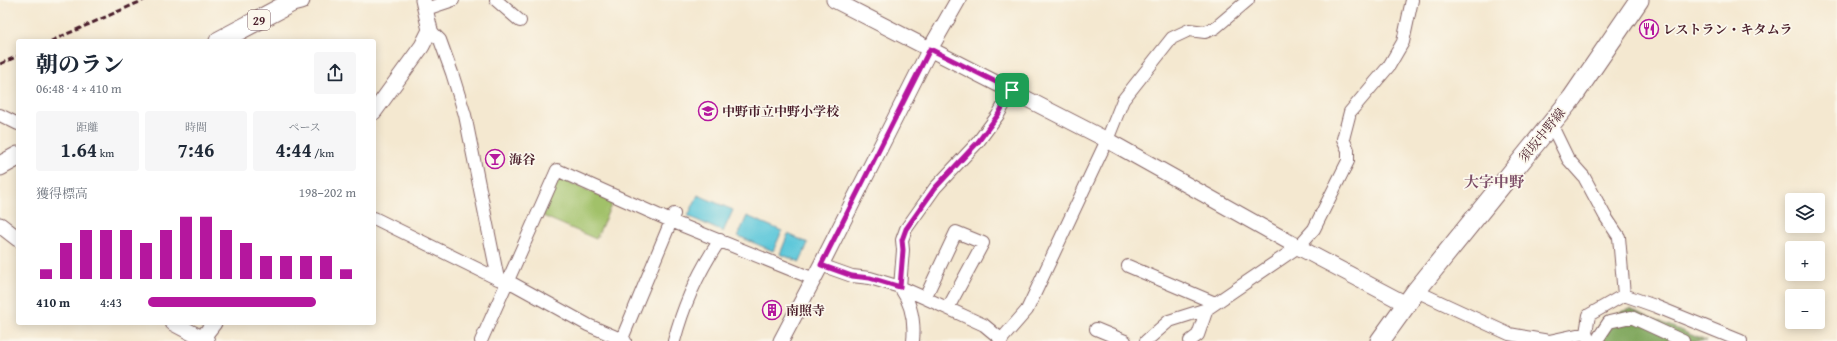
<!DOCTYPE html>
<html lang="ja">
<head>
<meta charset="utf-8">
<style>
	body { margin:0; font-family:"Gentium Book Plus","Noto Serif JP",serif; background:#f6f6f7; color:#1f2937; height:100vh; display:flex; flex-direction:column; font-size:15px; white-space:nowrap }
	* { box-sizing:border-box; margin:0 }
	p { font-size:13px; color:#747a83 }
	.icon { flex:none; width:22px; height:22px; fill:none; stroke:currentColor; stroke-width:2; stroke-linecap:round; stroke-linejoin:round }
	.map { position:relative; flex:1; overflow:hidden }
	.details { position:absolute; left:16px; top:39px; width:360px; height:286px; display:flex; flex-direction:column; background:#fff; border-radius:4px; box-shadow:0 2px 10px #0003 }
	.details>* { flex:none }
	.tools { position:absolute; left:1785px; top:193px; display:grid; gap:8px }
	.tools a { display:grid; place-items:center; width:40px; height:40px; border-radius:4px; background:#fff; box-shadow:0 2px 10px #0003; font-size:20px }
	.pin { position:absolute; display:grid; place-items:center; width:34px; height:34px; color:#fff; margin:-17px; border-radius:8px; box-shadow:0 2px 6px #0006 }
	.round { display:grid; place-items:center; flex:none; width:42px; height:42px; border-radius:4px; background:#f6f6f7 }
	.head { display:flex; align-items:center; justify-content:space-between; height:68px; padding:0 20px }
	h1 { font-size:22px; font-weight:800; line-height:30px }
	.figures { display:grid; grid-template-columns:repeat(3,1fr); gap:6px; height:68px; padding:4px 20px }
	.figures div { display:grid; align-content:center; border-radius:4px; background:#f6f6f7; text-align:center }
	.figures b { font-size:20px; font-weight:800 }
	.figures small { font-size:11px; font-weight:400 }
	.figures p { font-size:11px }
	.chart { height:112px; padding:8px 20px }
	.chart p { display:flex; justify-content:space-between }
	.chart svg { width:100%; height:72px; margin-top:4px; stroke:#b5179e; stroke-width:6 }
	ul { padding:0 20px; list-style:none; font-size:13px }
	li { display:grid; grid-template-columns:64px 48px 1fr; align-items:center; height:30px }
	li i { height:10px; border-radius:5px; background:#b5179e }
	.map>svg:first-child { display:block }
	.green { fill:#a1c169; stroke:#76704a }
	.forest { fill:#80a75d; stroke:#656344 }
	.water { fill:#5fc8da; stroke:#547482 }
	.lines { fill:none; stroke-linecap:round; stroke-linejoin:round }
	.minor-casing { stroke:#866565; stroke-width:14 }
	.tertiary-casing { stroke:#866565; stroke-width:17 }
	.primary-casing { stroke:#866565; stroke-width:21 }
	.minor { stroke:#fff; stroke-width:12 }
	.tertiary { stroke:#fff; stroke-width:15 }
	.primary { stroke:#fff; stroke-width:19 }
	.rail { stroke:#4a1f2b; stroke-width:3; stroke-dasharray:6 3; stroke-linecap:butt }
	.route-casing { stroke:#fff; stroke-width:8 }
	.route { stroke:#b5179e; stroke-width:5 }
	.labels { text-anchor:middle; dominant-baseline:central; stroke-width:3.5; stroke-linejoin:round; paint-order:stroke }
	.shield { fill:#fbf7ec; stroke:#7f6065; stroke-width:1 }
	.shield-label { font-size:12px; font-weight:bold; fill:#4a1f2b }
	.poi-label { font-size:13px; font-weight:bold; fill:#4a1f2b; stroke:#fbf7ec; text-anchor:start }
	.street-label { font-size:13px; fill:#4a1f2b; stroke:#fbf7ec }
	.quarter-label { font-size:15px; font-weight:bold; fill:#7d4e68; stroke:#fbf7ec }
</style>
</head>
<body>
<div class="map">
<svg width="1837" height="341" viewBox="0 0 1837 341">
	<rect width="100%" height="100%" fill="#fbf7ec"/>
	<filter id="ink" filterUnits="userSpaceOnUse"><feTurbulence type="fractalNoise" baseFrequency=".025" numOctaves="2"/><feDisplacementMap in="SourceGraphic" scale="8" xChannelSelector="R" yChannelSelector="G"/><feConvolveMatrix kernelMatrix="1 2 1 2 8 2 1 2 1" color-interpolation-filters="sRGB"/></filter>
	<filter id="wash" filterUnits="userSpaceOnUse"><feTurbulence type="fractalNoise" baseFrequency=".012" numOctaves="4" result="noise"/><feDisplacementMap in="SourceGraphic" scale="16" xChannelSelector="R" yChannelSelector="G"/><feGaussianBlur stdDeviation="0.9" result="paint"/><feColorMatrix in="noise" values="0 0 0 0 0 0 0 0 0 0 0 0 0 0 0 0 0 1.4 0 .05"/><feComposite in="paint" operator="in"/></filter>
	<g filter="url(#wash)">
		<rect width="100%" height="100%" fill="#f4e8d0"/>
		<path class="green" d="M 559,178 L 613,201 L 596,239 L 543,216 Z"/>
		<path class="forest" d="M 1630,309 L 1706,341 L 1597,341 L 1595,335 L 1603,318 Z"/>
		<path class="water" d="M 698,195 L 733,210 L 723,232 L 688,216 Z
			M 747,216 L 782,231 L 773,251 L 738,236 Z
			M 788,234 L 808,243 L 800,262 L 780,254 Z"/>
	</g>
	<g filter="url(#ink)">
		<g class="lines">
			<g class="minor-casing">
				<path id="minor" d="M 496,0 L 520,21
					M 426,9 L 453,0
					M 430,30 L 440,40 L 452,73 L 465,115 L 498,279
					M 0,115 L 18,124
					M 1551,124 L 1568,159 L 1584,177 L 1605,216 L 1619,237 L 1624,295 L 1589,315 L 1586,333 L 1589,341
					M 374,218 L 498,279 L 508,281 L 588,325 L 625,341
					M 821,265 L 852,276 L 870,278 L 900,287 L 925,298 L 984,325 L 1002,340
					M 1128,266 L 1215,303
					M 1416,291 L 1509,334 L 1549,341 L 1586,333
					M 1624,295 L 1655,306 L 1741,341
					M 925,298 L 956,232 L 983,243 L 948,308
					M 1096,329 L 1125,341
					M 1599,337 L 1609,322 L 1631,317 L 1683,341
					M 481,341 L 557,170 L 671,221 L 814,279
					M 621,341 L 674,214
					M 674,341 C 684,303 698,272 720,240
					M 913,341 C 915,322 911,303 900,287 L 903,250 L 902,240 L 906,229 L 935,188 L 978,142 L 998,115 L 1012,90
					M 1000,341 L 1027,310 L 1107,140 L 1123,100 L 1172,38 L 1189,30 L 1205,32 L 1215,28 L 1248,0
					M 1146,341 L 1169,321 L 1207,309 L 1298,247 L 1314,229 L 1348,161 L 1348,150 L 1343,139 L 1350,112 L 1389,66 L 1403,42 L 1412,0
					M 1190,341 L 1198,335 L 1207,309"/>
			</g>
			<g class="tertiary-casing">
				<path id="tertiary" d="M 834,0 L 1107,140 L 1298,247 L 1406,304
					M 374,112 L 422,46 L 430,30 L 423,0
					M 0,225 L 18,239
					M 173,323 L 207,341
					M 200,341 L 214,323
					M 781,341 L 821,265 L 930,49 L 958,0"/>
			</g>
			<g class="primary-casing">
				<path id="primary" d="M 219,41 L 292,2 L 300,0
					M 0,166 L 18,156
					M 1380,341 L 1416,291 L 1572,98 L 1639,0"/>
			</g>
			<use href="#minor" class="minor"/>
			<use href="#tertiary" class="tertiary"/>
			<use href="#primary" class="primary"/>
			<path class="rail" d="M 51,41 L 144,0
				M 0,64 L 18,56"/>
		</g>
	</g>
	<g class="lines" filter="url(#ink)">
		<g class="route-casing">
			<path id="route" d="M 930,49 L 1012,90 L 998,115 L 978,142 L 935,188 L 906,229 L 902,240 L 903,250 L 900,287 L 870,278 L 852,276 L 821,265 Z"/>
		</g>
		<use href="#route" class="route"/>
	</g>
	<defs>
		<g id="restaurant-ring" transform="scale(1)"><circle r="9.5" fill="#fbf7ec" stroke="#b5179e" stroke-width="1.5"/><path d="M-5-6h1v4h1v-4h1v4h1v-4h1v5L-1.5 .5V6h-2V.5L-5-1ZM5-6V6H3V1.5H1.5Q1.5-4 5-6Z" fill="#b5179e"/></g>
		<g id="school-ring" transform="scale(1)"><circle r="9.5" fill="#fbf7ec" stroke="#b5179e" stroke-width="1.5"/><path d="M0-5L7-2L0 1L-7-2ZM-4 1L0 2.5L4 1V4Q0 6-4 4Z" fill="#b5179e"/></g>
		<g id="bar-ring" transform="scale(1)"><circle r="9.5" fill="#fbf7ec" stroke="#b5179e" stroke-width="1.5"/><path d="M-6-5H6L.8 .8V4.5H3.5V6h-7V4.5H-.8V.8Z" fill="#b5179e"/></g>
		<g id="building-ring" transform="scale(1)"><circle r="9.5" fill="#fbf7ec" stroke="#b5179e" stroke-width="1.5"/><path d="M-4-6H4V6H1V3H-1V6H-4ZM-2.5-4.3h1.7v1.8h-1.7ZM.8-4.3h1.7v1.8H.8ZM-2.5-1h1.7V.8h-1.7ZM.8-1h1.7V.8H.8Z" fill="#b5179e"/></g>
	</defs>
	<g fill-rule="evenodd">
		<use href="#restaurant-ring" x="1649" y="29"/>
		<use href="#school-ring" x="708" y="111"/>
		<use href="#bar-ring" x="495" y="159"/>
		<use href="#building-ring" x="772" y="310"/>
	</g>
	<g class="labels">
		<rect class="shield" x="248" y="10" width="22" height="20" rx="3"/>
		<g class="shield-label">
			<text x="259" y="20">29</text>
		</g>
		<g class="poi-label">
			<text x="1663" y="29">レストラン・キタムラ</text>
			<text x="722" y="111">中野市立中野小学校</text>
			<text x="509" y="159">海谷</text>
			<text x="786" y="310">南照寺</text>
		</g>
		<g class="street-label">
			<text transform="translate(1542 135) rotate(-51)">須坂中野線</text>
		</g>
		<g class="quarter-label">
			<text x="1494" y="181">大字中野</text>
		</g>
	</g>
</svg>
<div class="tools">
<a><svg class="icon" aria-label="layers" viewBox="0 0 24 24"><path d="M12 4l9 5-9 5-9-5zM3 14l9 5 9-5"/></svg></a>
<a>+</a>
<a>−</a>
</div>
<div class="pin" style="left:1012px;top:90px;background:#1e9e55"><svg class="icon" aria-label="arrive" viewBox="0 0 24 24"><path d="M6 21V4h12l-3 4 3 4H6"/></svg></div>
<section class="details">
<div class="head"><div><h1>朝のラン</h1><p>06:48 · 4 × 410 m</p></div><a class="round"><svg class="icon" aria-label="share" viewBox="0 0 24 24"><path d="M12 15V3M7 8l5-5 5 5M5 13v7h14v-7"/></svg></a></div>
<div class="figures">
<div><p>距離</p><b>1.64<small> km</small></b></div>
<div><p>時間</p><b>7:46</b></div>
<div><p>ペース</p><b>4:44<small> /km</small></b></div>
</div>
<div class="chart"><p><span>獲得標高</span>198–202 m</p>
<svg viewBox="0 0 160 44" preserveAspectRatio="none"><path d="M5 44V38M15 44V22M25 44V14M35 44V14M45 44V14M55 44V22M65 44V14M75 44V6M85 44V6M95 44V14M105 44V22M115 44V30M125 44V30M135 44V30M145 44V30M155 44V38"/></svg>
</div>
<ul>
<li><b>410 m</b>4:43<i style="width:81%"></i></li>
</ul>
</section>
</div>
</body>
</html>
